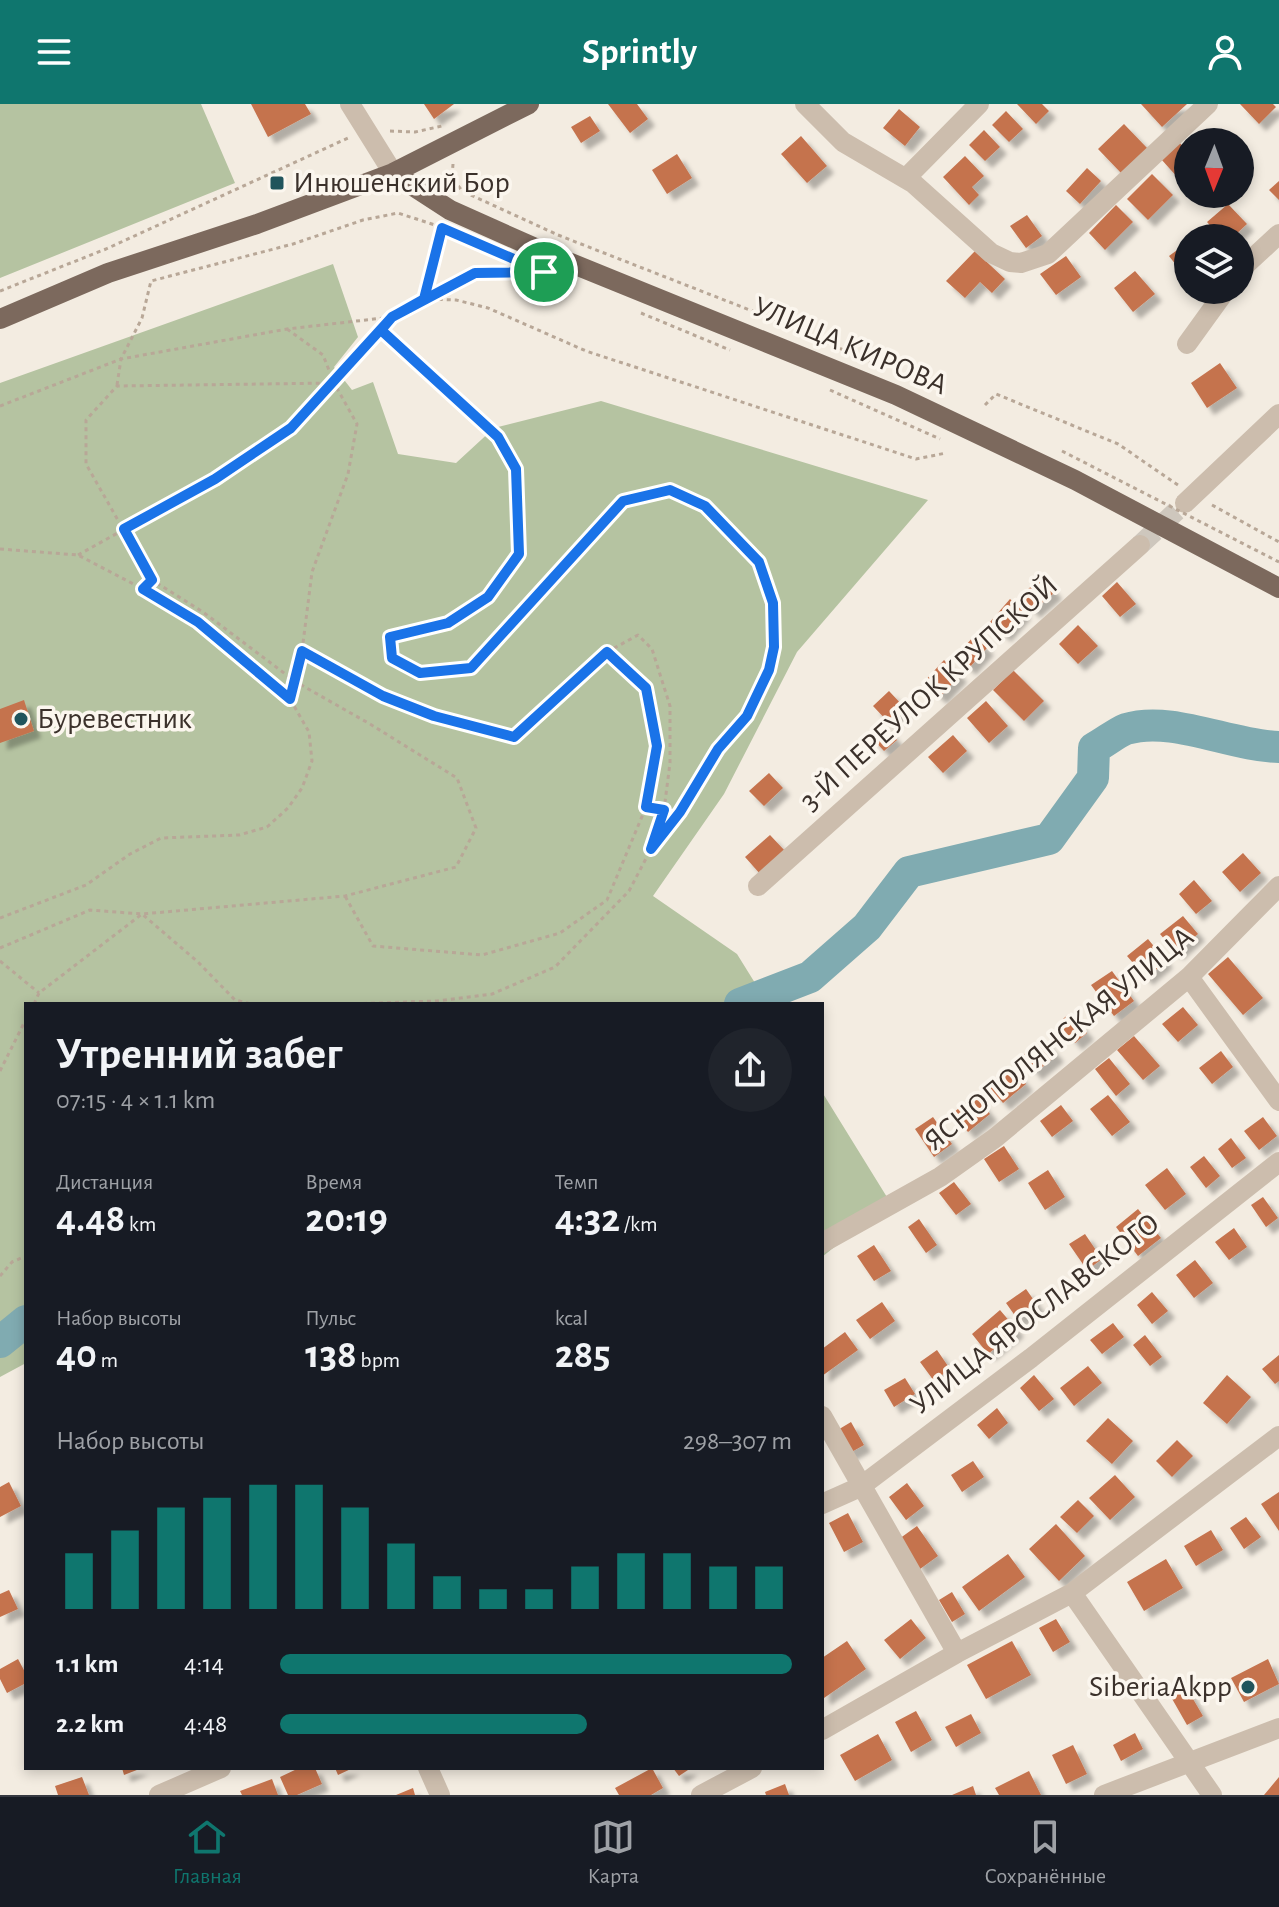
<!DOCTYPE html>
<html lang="ru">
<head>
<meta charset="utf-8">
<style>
	body { margin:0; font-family:"Alegreya Sans",sans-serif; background:#20242c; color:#f1f3f6; height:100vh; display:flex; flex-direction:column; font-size:30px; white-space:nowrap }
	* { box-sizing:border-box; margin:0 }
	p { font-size:26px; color:#9ea1a6 }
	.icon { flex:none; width:44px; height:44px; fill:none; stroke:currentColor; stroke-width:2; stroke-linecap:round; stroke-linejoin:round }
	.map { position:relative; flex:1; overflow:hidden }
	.drawer { position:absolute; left:24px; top:898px; width:800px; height:768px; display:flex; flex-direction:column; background:#171b24; border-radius:0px; box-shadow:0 4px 12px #0003 }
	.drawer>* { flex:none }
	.needle { width:52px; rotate:181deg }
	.tools { position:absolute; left:1174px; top:24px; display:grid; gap:16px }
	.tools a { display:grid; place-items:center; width:80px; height:80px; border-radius:50%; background:#171b24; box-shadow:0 4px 12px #0003; font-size:40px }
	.pin { position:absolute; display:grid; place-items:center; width:68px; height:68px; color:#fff; margin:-34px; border:4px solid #fff; border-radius:50%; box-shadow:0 2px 8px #0007 }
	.round { display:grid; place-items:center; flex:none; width:84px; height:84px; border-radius:42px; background:#20242c }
	.head { display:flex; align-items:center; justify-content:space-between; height:136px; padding:0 32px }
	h1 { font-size:44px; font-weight:700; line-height:60px }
	.metrics { display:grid; grid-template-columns:repeat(3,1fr); gap:12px; height:136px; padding:8px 32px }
	.metrics div { display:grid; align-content:center }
	.metrics b { font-size:40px; font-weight:700 }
	.metrics small { font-size:22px; font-weight:400 }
	.metrics p { font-size:22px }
	.chart { height:224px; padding:16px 32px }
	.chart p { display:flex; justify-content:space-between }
	.chart svg { width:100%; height:144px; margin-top:8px; stroke:#0f766e; stroke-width:6 }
	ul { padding:0 32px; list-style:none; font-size:26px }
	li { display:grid; grid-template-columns:128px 96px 1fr; align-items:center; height:60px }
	li i { height:20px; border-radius:10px; background:#0f766e }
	header { display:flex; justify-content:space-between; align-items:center; height:104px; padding:0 32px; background:#0f766e; color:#fff; font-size:36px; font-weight:700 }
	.menu { display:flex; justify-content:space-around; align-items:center; height:112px; border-top:2px solid #363941; background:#171b24; font-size:22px; color:#9ea1a6 }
	.menu a { display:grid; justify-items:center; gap:4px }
	.menu .current { color:#0f766e }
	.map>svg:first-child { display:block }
	.green { fill:#b5c3a1 }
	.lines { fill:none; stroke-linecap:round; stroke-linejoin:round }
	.river { stroke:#80abb1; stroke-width:32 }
	.building { fill:#c5734e; filter:url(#shadow) }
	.minor-tunnel { stroke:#cec7bd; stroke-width:20; stroke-dasharray:20 10; stroke-linecap:butt }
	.path { stroke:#b8a797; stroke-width:3; stroke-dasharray:4 4; stroke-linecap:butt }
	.minor { stroke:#ccbdad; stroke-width:20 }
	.major { stroke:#7c695d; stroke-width:20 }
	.path-bridge { stroke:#b8a797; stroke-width:3; stroke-dasharray:4 4; stroke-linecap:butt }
	.major-bridge { stroke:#7c695d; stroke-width:20 }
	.route-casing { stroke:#fff; stroke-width:16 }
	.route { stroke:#1a73e8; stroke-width:10 }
	.poi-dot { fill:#20545c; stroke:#fbf6ee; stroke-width:3 }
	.labels { text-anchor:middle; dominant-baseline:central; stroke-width:7; stroke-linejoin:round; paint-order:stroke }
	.poi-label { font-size:30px; fill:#3b312b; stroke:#fbf6ee; text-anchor:start }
	.street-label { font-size:30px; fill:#3b312b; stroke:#fbf6ee }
</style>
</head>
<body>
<header><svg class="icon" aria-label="menu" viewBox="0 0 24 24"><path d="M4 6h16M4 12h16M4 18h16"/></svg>Sprintly<svg class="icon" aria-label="person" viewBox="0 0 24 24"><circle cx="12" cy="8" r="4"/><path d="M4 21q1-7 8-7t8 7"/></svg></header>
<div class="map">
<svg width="1279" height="1691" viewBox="0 0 1279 1691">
	<defs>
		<filter id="shadow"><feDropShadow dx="7" dy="7" stdDeviation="2" flood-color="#0004"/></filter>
	</defs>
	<rect width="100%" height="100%" fill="#f3ece1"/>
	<path class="green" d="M 0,0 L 201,0 L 235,79 L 0,174 Z
		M 333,160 L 358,233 L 334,263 L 352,286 L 373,278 L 398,350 L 456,359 L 494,324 L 601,297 L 928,396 L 797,548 L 724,690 L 653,792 L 737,850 L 768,900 L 26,900 L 26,1259 L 0,1273 L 0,279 Z
		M 822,988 L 890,1098 L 822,1153 Z"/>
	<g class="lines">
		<path class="river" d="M 740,900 L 810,873 L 867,823 L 909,768 L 1049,735 L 1093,674 L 1094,644 C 1104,639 1116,629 1126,625 C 1172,611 1231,642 1279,643
			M 0,1238 L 26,1217"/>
	</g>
	<path class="building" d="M 251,0 L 305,0 L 311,10 L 268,33 Z
		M 424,0 L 454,0 L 434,15 Z
		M 608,0 L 637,0 L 648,15 L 630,29 Z
		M 1017,0 L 1042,0 L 1049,7 L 1036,20 Z
		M 1141,0 L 1187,0 L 1162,23 Z
		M 1240,0 L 1273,0 L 1276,3 L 1259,20 Z
		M 899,5 L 920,23 L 905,42 L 883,24 Z
		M 1006,7 L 1023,25 L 1009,38 L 992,21 Z
		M 590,12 L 600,27 L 581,39 L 571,23 Z
		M 1124,20 L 1148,45 L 1122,70 L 1098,45 Z
		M 984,26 L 1000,43 L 985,57 L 969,41 Z
		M 801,32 L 827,62 L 807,79 L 781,50 Z
		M 1179,38 L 1188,48 L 1188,85 L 1161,55 Z
		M 677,50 L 692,74 L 667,90 L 652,66 Z
		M 965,52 L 984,72 L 972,83 L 979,91 L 969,101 L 943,73 Z
		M 1087,64 L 1101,77 L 1080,100 L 1066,87 Z
		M 1152,70 L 1173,91 L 1148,116 L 1127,95 Z
		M 1279,77 L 1279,96 L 1269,86 Z
		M 1228,100 L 1247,120 L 1232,134 L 1221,134 L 1207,118 Z
		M 1116,101 L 1133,118 L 1105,146 L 1089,129 Z
		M 1027,111 L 1042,132 L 1026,144 L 1010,122 Z
		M 1188,138 L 1188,167 L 1183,170 L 1169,152 Z
		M 975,147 L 1005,175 L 992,189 L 980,178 L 965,194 L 946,177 Z
		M 1066,152 L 1081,173 L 1056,191 L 1040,170 Z
		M 1135,167 L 1155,190 L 1133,208 L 1114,184 Z
		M 1220,259 L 1237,284 L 1207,304 L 1191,279 Z
		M 1042,473 L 1055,488 L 1033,507 L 1020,492 Z
		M 1117,478 L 1136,500 L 1120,513 L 1102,492 Z
		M 1010,495 L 1024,508 L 1004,531 L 990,518 Z
		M 1078,521 L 1098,542 L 1078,560 L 1059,540 Z
		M 974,532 L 987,544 L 969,564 L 956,552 Z
		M 944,556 L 960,571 L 940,593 L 924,578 Z
		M 1013,566 L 1044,597 L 1024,617 L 993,586 Z
		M 889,587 L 905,604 L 889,619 L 873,602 Z
		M 24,596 L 34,627 L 0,639 L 0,605 Z
		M 986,597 L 1008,622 L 989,639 L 967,614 Z
		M 881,618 L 897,636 L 884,647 L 868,630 Z
		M 953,631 L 967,647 L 943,669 L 928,653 Z
		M 769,669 L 783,684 L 764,702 L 749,687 Z
		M 770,731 L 786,748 L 761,771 L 745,753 Z
		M 1243,749 L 1261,769 L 1240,788 L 1222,768 Z
		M 1194,776 L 1212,797 L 1196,810 L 1179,790 Z
		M 1183,812 L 1198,830 L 1176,849 L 1160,830 Z
		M 1148,835 L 1166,857 L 1146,874 L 1127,852 Z
		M 1228,853 L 1263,894 L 1243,911 L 1208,870 Z
		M 1112,867 L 1134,897 L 1114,912 L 1091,881 Z
		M 1183,903 L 1198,921 L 1178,938 L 1162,920 Z
		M 1070,909 L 1087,929 L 1075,939 L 1058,919 Z
		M 1134,932 L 1160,962 L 1143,976 L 1117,946 Z
		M 1043,935 L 1057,951 L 1035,969 L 1022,952 Z
		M 1221,947 L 1233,963 L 1212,980 L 1199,964 Z
		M 1109,954 L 1130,980 L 1116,992 L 1095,965 Z
		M 1011,962 L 1026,980 L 1003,999 L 988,981 Z
		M 975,991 L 990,1010 L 968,1028 L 953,1009 Z
		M 1108,991 L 1130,1018 L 1112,1032 L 1090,1005 Z
		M 1061,1001 L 1073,1017 L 1052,1033 L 1040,1017 Z
		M 933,1013 L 952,1040 L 934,1053 L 915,1025 Z
		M 1263,1013 L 1277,1032 L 1259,1046 L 1244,1027 Z
		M 1231,1034 L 1246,1054 L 1232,1064 L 1218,1045 Z
		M 1004,1042 L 1019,1065 L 999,1078 L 984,1055 Z
		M 1204,1052 L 1220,1072 L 1206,1084 L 1190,1063 Z
		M 1167,1064 L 1186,1090 L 1165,1106 L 1145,1081 Z
		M 1048,1066 L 1065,1093 L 1045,1106 L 1028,1079 Z
		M 954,1078 L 971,1100 L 956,1111 L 939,1089 Z
		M 1263,1093 L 1278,1114 L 1266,1123 L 1251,1101 Z
		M 1138,1105 L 1161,1134 L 1138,1152 L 1116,1123 Z
		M 919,1115 L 937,1141 L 926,1149 L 908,1123 Z
		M 1234,1124 L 1247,1143 L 1229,1156 L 1215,1138 Z
		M 1085,1130 L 1102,1155 L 1087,1166 L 1069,1140 Z
		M 874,1141 L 891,1167 L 874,1177 L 857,1152 Z
		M 1195,1156 L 1213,1179 L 1194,1194 L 1176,1171 Z
		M 1026,1185 L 1038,1202 L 1018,1216 L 1006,1199 Z
		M 1152,1188 L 1168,1207 L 1152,1220 L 1137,1201 Z
		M 882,1198 L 895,1217 L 870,1235 L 856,1216 Z
		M 1000,1206 L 1017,1226 L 988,1250 L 972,1230 Z
		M 1113,1219 L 1124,1233 L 1102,1250 L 1090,1236 Z
		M 845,1228 L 858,1246 L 822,1272 L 822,1245 Z
		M 1145,1231 L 1162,1253 L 1150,1262 L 1133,1241 Z
		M 937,1246 L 950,1265 L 934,1277 L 920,1258 Z
		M 1279,1251 L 1279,1277 L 1275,1280 L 1262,1265 Z
		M 1088,1262 L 1102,1279 L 1074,1302 L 1060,1284 Z
		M 1034,1271 L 1054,1295 L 1039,1307 L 1020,1284 Z
		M 1227,1271 L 1251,1293 L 1227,1320 L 1203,1299 Z
		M 905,1274 L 915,1290 L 894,1303 L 884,1286 Z
		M 997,1304 L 1008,1319 L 989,1335 L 977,1321 Z
		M 1108,1314 L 1133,1337 L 1112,1360 L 1086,1337 Z
		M 851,1318 L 864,1341 L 848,1350 L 836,1327 Z
		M 1177,1336 L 1193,1352 L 1172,1373 L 1156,1357 Z
		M 973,1357 L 984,1373 L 962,1388 L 951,1371 Z
		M 1115,1371 L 1135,1393 L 1110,1416 L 1089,1394 Z
		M 9,1378 L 21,1402 L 0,1413 L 0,1383 Z
		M 907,1379 L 924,1402 L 906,1416 L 889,1393 Z
		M 1279,1388 L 1279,1427 L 1261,1400 Z
		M 1078,1396 L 1094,1412 L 1077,1429 L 1060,1413 Z
		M 848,1409 L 863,1438 L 844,1448 L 829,1419 Z
		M 1246,1413 L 1261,1433 L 1244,1445 L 1230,1424 Z
		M 1056,1420 L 1085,1452 L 1059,1477 L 1029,1445 Z
		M 917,1422 L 938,1452 L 920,1465 L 899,1435 Z
		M 1211,1426 L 1223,1446 L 1196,1462 L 1184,1442 Z
		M 1008,1450 L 1025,1473 L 979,1507 L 962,1483 Z
		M 1166,1455 L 1183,1484 L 1144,1507 L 1127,1478 Z
		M 9,1486 L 18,1505 L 0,1513 L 0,1490 Z
		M 952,1488 L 965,1510 L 952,1518 L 939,1496 Z
		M 911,1515 L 926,1534 L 900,1555 L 884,1536 Z
		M 1056,1515 L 1070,1538 L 1053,1548 L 1039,1524 Z
		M 847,1537 L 866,1565 L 824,1594 L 822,1590 L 822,1554 Z
		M 1012,1537 L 1031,1571 L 986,1595 L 967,1561 Z
		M 18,1555 L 26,1570 L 26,1579 L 7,1589 L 0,1575 L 0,1565 Z
		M 1268,1555 L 1279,1580 L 1244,1598 L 1231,1574 Z
		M 1186,1583 L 1203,1612 L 1187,1621 L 1171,1593 Z
		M 916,1607 L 932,1636 L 911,1648 L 895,1618 Z
		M 971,1610 L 981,1629 L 956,1643 L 945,1623 Z
		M 1135,1629 L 1143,1645 L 1121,1657 L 1113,1641 Z
		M 878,1630 L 892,1656 L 855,1677 L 840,1651 Z
		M 1073,1641 L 1087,1670 L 1066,1680 L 1052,1651 Z
		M 122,1664 L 142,1664 L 124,1671 Z
		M 299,1664 L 315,1664 L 322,1680 L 297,1691 L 288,1691 L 280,1673 Z
		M 335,1664 L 353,1664 L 338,1671 Z
		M 652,1664 L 663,1684 L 651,1691 L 619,1691 L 615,1684 Z
		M 673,1664 L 691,1664 L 679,1672 Z
		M 1029,1667 L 1041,1691 L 999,1691 L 995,1684 Z
		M 82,1673 L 89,1691 L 58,1691 L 55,1682 Z
		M 1279,1673 L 1279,1691 L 1264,1691 Z
		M 272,1675 L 278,1691 L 242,1691 L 240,1687 Z
		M 785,1680 L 789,1691 L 766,1691 L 765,1688 Z
		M 973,1682 L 976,1691 L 952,1691 Z
		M 413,1684 L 415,1691 L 396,1691 Z"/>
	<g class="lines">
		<path class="minor-tunnel" d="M 1140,441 L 1185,399"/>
		<path class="path" d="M 390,27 L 415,28 L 442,22
			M 453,60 L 452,73 L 462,87 L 558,131
			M 442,124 L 424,195 L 456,196 L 488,204 L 586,247 L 916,355 L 946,349
			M 0,187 L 106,145 L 348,34
			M 287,225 L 323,251 L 334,279 L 357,320 L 348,370 L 312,468 L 302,547 L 383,592 L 434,612 L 514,633 L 607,548 L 646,584 L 657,642 L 646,703 L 607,796 L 560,829 L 482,851 L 373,842 L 345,792
			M 381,226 L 498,333 L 516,365 L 519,450 L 488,493 L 448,519 L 390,533 L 392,554 L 420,569 L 471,564 L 623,397 L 670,386 L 705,402 L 759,458 L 773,499 L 774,543 L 769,566 L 747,612 L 718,645 L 680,708 L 651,745
			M 117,281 L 121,255 L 142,214 L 151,177 L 293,140 L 363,116 L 398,109 L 438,122
			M 985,301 L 996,290 L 1118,340 L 1178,381
			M 0,302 L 121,255 L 287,225 L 392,213 L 475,169 L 540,168
			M 1212,401 L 1279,438
			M 0,445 L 78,451 L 143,485 L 152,476
			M 78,451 L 215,375 L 291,324 L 392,213
			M 143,485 L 198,518 L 290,595
			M 646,703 L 664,706
			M 0,814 L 86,781 L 130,750 L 161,734 L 239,731 L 267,723 L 288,704 L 302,684 L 312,657 L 309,628 L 290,595 L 302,547
			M 0,844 L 90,806 L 142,810 L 345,792 L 456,763 L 476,724 L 457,674 L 370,620 L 296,578 L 203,508 L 152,476 L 86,360 L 86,316 L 117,282 L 334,279
			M 0,857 L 39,889
			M 34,900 L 39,889 L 142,810 L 198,858 L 235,896 L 251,900
			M 347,900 L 437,897 L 492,890 L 555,863 L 629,787 L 651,745 L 664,706 L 670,659 L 670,602 L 652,545 L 638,531 L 607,548
			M 0,967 L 26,915
			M 0,1172 L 12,1158 L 26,1152"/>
		<path class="minor" d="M 350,0 L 393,69
			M 805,0 L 843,38 L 913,79 L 991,149 L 1010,158 L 1021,159 L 1048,150 L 1208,0
			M 906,74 L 979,0
			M 1240,166 L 1279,130
			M 1187,240 L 1226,186
			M 1185,399 L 1279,310
			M 758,782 L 1140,441
			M 1189,873 L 1279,997
			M 822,1139 L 940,1073 L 995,1034 L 1189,873 L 1279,782
			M 822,1312 L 957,1549
			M 822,1400 L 860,1383 L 1031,1254 L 1279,1058
			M 1072,1489 L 1212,1691
			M 822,1626 L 957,1549 L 1072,1489 L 1279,1332
			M 428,1664 L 440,1691
			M 159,1691 L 221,1664
			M 701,1691 L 752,1664
			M 1104,1691 L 1279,1624"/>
		<path class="major" d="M 393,69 L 450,106 L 551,151
			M 0,215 L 108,169 L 257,120 L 393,69 L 529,0"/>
		<path class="path-bridge" d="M 558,131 L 783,219 L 877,261
			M 641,209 L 730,246
			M 830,286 L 940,335
			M 1062,347 L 1279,458"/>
		<path class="major-bridge" d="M 551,151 L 896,291 L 1075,376 L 1279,484"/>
	</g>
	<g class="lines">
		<g class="route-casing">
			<path id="route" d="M 544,168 L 475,169 L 392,213 L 291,324 L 215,375 L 124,425 L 152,476 L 143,485 L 198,518 L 290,595 L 302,547 L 383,592 L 434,612 L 514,633 L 607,548 L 646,584 L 657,642 L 646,703 L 664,706 L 651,745 L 680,708 L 718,645 L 747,612 L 769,566 L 774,543 L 773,499 L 759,458 L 705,402 L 670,386 L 623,397 L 471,564 L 420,569 L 392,554 L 390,533 L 448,519 L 488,493 L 519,450 L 516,365 L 498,333 L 381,226 L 392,213 L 424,195 L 442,124 L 544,168"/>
		</g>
		<use href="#route" class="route"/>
	</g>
	<g class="poi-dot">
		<rect x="269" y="71" width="16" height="16" rx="4"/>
		<circle cx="21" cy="615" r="8"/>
		<circle cx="1248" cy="1583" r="8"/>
	</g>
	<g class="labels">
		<g class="poi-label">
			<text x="293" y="79">Инюшенский Бор</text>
			<text x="37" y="615">Буревестник</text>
			<text x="1232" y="1583" text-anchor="end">SiberiaAkpp</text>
		</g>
		<g class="street-label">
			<text transform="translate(850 242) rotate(23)">УЛИЦА КИРОВА</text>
			<text transform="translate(929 589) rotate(-42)">3-Й ПЕРЕУЛОК КРУПСКОЙ</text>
			<text transform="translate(1059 935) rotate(-39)">ЯСНОПОЛЯНСКАЯ УЛИЦА</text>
			<text transform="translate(1035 1210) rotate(-38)">УЛИЦА ЯРОСЛАВСКОГО</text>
		</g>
	</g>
</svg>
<div class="tools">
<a><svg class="needle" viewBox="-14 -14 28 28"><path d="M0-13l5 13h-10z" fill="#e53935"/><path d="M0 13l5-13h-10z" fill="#9ea1a6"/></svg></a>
<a><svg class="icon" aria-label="layers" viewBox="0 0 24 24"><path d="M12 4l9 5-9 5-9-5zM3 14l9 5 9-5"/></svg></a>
</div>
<div class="pin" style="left:544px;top:168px;background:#1e9e55"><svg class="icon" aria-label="arrive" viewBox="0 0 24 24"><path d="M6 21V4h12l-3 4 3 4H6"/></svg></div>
<section class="drawer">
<div class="head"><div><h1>Утренний забег</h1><p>07:15 · 4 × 1.1 km</p></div><a class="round"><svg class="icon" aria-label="share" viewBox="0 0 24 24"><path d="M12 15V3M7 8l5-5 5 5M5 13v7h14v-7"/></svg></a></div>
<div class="metrics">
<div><p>Дистанция</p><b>4.48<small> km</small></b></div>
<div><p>Время</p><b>20:19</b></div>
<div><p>Темп</p><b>4:32<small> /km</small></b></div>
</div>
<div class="metrics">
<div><p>Набор высоты</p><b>40<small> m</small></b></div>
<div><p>Пульс</p><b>138<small> bpm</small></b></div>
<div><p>kcal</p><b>285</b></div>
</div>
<div class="chart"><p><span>Набор высоты</span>298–307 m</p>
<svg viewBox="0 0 160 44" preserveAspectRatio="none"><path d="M5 44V27M15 44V20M25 44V13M35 44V10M45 44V6M55 44V6M65 44V13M75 44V24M85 44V34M95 44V38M105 44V38M115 44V31M125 44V27M135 44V27M145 44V31M155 44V31"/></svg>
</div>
<ul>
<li><b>1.1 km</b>4:14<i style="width:100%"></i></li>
<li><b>2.2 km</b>4:48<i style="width:60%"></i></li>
</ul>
</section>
</div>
<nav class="menu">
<a class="current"><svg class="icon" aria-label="home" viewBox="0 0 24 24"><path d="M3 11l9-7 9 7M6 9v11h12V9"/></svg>Главная</a>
<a><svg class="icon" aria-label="map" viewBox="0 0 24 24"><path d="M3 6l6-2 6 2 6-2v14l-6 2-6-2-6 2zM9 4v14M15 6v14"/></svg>Карта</a>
<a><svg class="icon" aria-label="saved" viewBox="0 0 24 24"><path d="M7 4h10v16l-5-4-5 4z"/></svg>Сохранённые</a>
</nav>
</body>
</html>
